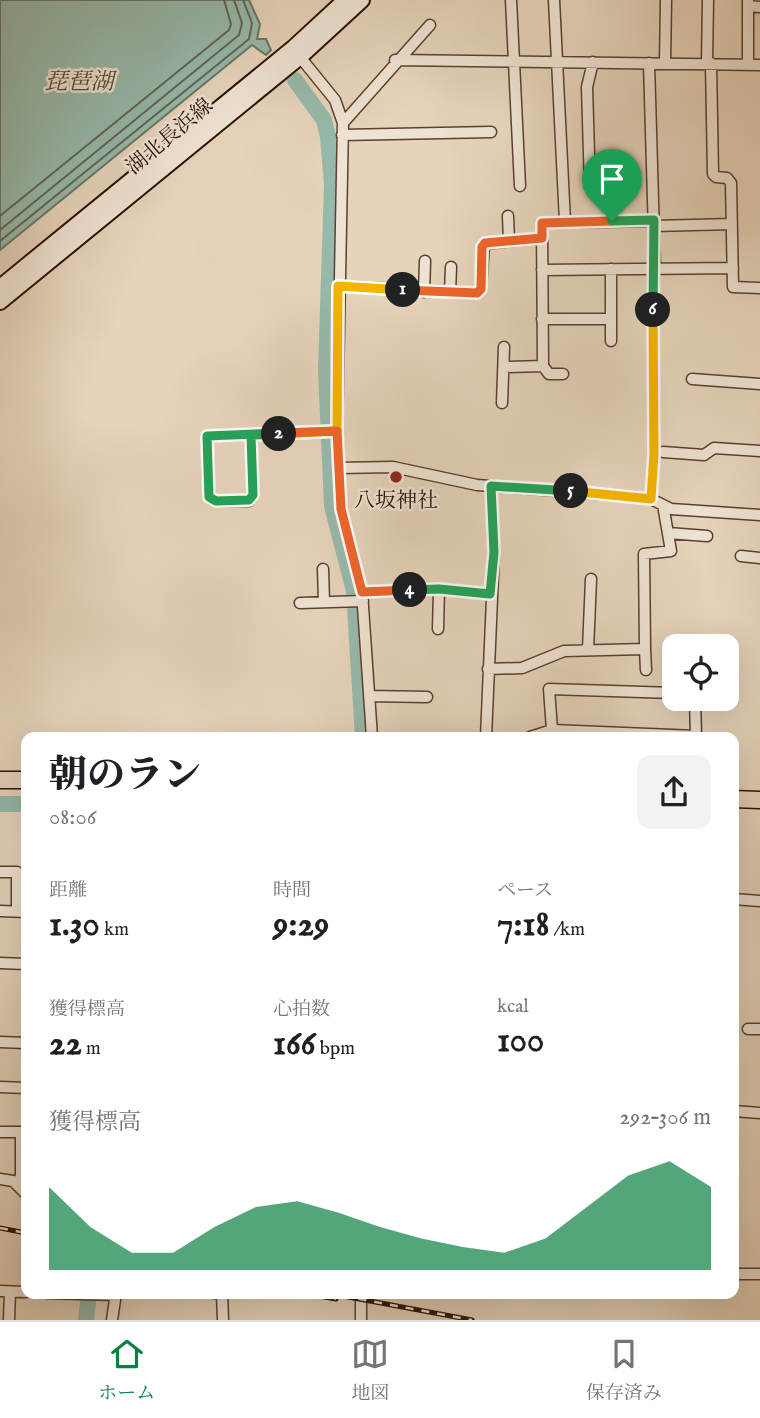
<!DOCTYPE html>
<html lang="ja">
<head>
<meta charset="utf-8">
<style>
	body { margin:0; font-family:"IM FELL English","Noto Serif JP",serif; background:#f2f2f2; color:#202124; height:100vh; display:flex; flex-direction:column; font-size:26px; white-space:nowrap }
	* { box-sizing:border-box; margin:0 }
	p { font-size:23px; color:#757577 }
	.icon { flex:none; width:38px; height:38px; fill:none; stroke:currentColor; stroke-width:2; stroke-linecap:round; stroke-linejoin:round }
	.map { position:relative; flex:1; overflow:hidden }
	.details { position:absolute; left:21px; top:732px; width:718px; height:567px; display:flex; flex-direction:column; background:#fff; border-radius:14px; box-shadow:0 7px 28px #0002 }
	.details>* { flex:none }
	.tools { position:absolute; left:662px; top:634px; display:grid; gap:14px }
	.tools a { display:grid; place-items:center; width:77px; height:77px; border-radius:14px; background:#fff; box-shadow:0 7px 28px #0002; font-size:35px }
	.pin { position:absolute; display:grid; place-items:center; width:60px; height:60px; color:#fff; margin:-72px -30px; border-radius:50% 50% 50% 0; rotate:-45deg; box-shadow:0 0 7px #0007 }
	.pin .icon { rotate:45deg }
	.km { position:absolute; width:35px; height:35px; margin:-18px; border-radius:50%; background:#222; color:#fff; font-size:19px; line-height:35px; text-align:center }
	.round { display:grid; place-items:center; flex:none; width:74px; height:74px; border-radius:14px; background:#f2f2f2 }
	.summary { display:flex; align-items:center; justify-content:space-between; height:119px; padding:0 28px }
	h1 { font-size:38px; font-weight:800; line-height:52px }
	.metrics { display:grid; grid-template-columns:repeat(3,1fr); gap:10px; height:119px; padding:7px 28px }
	.metrics div { display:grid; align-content:center }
	.metrics b { font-size:35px; font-weight:800 }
	.metrics small { font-size:19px; font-weight:400 }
	.metrics p { font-size:19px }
	.chart { height:196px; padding:14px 28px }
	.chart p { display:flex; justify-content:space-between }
	.chart svg { width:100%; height:126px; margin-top:7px; fill:#0b8043; opacity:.7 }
	.tab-bar { display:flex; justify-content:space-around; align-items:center; height:98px; border-top:2px solid #e0e0e0; background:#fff; font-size:19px; color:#757577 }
	.tab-bar a { display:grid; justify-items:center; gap:4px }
	.tab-bar .current { color:#0b8043 }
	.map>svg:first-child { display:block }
	.water { fill:#96b9ab; stroke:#6b7567; stroke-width:2 }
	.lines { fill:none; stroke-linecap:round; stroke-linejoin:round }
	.shore { stroke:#606456; stroke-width:2 }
	.river { stroke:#96b9ab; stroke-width:16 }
	.street-casing { stroke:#5a402e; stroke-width:13 }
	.secondary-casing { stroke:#2b0f00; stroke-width:18 }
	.primary-casing { stroke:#2b0f00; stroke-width:19 }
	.street { stroke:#eee2d2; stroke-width:10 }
	.secondary { stroke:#eee2d2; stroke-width:14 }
	.primary { stroke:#e5d3ba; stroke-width:16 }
	.rail-casing { stroke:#2b0f00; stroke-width:5 }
	.rail { stroke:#eee2d2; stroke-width:2.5; stroke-dasharray:8; stroke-linecap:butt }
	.split-1-casing { stroke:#fff; stroke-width:14 }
	.split-2-casing { stroke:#fff; stroke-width:14 }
	.split-3-casing { stroke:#fff; stroke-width:14 }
	.split-4-casing { stroke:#fff; stroke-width:14 }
	.split-5-casing { stroke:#fff; stroke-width:14 }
	.split-6-casing { stroke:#fff; stroke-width:14 }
	.split-7-casing { stroke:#fff; stroke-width:14 }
	.split-1 { stroke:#f0652b; stroke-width:9 }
	.split-2 { stroke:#f5b400; stroke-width:9 }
	.split-3 { stroke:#22a559; stroke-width:9 }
	.split-4 { stroke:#f0652b; stroke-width:9 }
	.split-5 { stroke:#22a559; stroke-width:9 }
	.split-6 { stroke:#f5b400; stroke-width:9 }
	.split-7 { stroke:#22a559; stroke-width:9 }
	.poi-dot { fill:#8f2418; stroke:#eee2d2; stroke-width:2.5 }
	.labels { text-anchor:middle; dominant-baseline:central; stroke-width:5; stroke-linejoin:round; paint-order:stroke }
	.street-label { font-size:21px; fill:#2b0f00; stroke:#eee2d2 }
	.poi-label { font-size:21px; fill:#2b0f00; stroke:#eee2d2 }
	.water-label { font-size:23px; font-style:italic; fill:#504a3c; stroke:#eee2d2 }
</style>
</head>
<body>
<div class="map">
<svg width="760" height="1320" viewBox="0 0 760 1320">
	<rect width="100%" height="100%" fill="#e5d3ba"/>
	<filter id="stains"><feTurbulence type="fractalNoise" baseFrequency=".00286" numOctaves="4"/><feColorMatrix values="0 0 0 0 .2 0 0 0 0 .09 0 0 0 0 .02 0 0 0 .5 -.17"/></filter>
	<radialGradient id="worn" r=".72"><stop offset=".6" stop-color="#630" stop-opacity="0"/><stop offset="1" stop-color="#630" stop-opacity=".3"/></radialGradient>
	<path class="water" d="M 0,0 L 249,0 L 260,24 L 257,39 L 266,39 L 271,50 L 266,55 L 252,45 L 0,250 Z"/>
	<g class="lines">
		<path class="shore" d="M 0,216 L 229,30 L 231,24 L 224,0
			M 0,230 L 239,35 L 242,23 L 234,0
			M 0,241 L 249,39 L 252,23 L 243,0"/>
		<path class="river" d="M 295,80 L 324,120 L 328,137 L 332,184 L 326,370 L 332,506 L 354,591 L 363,737
			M 0,804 L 26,804
			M 86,1320 L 89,1293"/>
		<g class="street-casing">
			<path id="street" d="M 511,0 L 520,186
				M 554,0 L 565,222
				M 748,6 L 760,7
				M 296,52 L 335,100 L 343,123 L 337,431 L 341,509 L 362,592 L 372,737
				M 395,60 L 760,65
				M 593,62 L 587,87 L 590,187 L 595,193 L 612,197 L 613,221
				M 649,63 L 655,268
				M 665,63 L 666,0
				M 707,63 L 708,0
				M 711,63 L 713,174 L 716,177 L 727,178 L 731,183 L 733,287 L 760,288
				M 748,64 L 748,0
				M 343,123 L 430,25
				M 342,135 L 491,132
				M 508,216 L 509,241
				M 654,226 L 732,224
				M 542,270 L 733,268
				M 338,286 L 477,293 L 481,289 L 484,244 L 542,238
				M 424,292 L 425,261
				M 450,292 L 451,267
				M 542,319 L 611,319 L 611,269
				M 611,341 L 611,319
				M 543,366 L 549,374 L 563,374
				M 504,367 L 543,366 L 542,223 L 654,221
				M 692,379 L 760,384
				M 502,403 L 504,347
				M 251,435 L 253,495 L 249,501 L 216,501 L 209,497 L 207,436 L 337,431
				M 663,452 L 704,455 L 714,448 L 760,451
				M 339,468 L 393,467 L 477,485 L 624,496 L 651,499 L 671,509 L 760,515
				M 651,499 L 654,454 L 653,268
				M 668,533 L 707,536
				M 741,556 L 760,558
				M 323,569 L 324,602
				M 362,592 L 439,589 L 490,594
				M 300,603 L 363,601
				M 438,629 L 439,589
				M 645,649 L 646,670
				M 588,650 L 591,579
				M 488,669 L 522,668 L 564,651 L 645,649 L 644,554 L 671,551 L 663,505
				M 674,693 L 549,689 L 552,730 L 696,736
				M 369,696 L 427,697
				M 695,698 L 696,737
				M 486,737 L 494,552 L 491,486
				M 530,737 L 552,730
				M 0,872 L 17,872 L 17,911
				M 733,899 L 760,901
				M 0,911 L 26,912
				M 0,963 L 26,964
				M 748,1029 L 760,1029
				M 0,1042 L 26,1043
				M 0,1087 L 26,1088
				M 733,1111 L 760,1113
				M 0,1132 L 21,1132 L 21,1175 L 18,1186
				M 0,1179 L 13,1181 L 26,1194
				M 733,1274 L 760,1274
				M 0,1291 L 26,1292
				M 47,1293 L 115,1295
				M 214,1293 L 222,1294 L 223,1320
				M 361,1293 L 361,1320
				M 9,1320 L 10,1292
				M 112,1320 L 116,1293"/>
		</g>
		<g class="secondary-casing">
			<path id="secondary" d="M 0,287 L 293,48 L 345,0
				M 0,302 L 300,57 L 362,0"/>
		</g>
		<g class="primary-casing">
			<path id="primary" d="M 0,780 L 26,780
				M 733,799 L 760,800"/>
		</g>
		<use href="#street" class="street"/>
		<use href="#secondary" class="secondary"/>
		<use href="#primary" class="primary"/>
		<g class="rail-casing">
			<path id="rail" d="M 0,1228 L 26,1233
				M 303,1293 L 336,1299
				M 327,1293 L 472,1320"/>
		</g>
		<use href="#rail" class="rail"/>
	</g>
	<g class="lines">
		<g class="split-1-casing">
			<path id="split-1" d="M 403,290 L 477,293 L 481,289 L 482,247 L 485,243 L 542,238 L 542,223 L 612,221"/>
		</g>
		<g class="split-2-casing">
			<path id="split-2" d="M 279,434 L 337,431 L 338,286 L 403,290"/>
		</g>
		<g class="split-3-casing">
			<path id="split-3" d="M 279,434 L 251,435 L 253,495 L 249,500 L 216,501 L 209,497 L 207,436 L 280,433"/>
		</g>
		<g class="split-4-casing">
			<path id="split-4" d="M 280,433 L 337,431 L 341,509 L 362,592 L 410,590"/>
		</g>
		<g class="split-5-casing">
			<path id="split-5" d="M 410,590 L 439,589 L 490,594 L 494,552 L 491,486 L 571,491"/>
		</g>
		<g class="split-6-casing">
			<path id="split-6" d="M 571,491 L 651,499 L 654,454 L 653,310"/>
		</g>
		<g class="split-7-casing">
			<path id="split-7" d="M 612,221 L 654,220 L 653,310"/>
		</g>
		<use href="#split-1" class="split-1"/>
		<use href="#split-2" class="split-2"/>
		<use href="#split-3" class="split-3"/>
		<use href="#split-4" class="split-4"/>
		<use href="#split-5" class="split-5"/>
		<use href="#split-6" class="split-6"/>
		<use href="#split-7" class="split-7"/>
	</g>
	<circle class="poi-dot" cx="396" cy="477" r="7"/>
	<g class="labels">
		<g class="street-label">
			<text transform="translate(170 137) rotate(-40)">湖北長浜線</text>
		</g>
		<g class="poi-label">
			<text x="396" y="501">八坂神社</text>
		</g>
		<g class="water-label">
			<text x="79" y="82">琵琶湖</text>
		</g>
	</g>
	<rect width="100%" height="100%" filter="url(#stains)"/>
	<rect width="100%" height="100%" fill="url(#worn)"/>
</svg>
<div class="tools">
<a><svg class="icon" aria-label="locate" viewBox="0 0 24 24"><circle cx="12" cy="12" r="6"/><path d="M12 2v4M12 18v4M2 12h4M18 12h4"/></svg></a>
</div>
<div class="pin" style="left:612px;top:221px;background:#1e9e55"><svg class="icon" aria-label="arrive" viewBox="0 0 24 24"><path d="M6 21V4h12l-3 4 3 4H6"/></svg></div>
<b class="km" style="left:403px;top:290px">1</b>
<b class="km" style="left:279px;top:434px">2</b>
<b class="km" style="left:410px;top:590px">4</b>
<b class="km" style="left:571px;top:491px">5</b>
<b class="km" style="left:653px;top:310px">6</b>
<section class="details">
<div class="summary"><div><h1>朝のラン</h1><p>08:06</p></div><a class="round"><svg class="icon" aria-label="share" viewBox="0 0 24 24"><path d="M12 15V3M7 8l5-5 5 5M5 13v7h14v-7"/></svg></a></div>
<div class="metrics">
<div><p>距離</p><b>1.30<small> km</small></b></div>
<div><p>時間</p><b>9:29</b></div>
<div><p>ペース</p><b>7:18<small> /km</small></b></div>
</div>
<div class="metrics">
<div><p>獲得標高</p><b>22<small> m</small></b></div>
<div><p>心拍数</p><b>166<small> bpm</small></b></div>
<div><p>kcal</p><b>100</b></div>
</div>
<div class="chart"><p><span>獲得標高</span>292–306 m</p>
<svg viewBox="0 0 160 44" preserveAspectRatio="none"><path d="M0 44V15L10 29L20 38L30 38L40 29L50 22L60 20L70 24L80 29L90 33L100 36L110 38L120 33L130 22L140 11L150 6L160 15V44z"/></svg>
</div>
</section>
</div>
<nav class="tab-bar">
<a class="current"><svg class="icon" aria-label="home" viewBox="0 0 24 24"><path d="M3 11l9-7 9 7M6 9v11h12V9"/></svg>ホーム</a>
<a><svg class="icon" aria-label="map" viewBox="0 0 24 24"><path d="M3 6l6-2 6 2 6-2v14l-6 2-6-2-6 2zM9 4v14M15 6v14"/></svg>地図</a>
<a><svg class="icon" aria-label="saved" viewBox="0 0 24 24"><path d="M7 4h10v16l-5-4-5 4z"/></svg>保存済み</a>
</nav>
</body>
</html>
